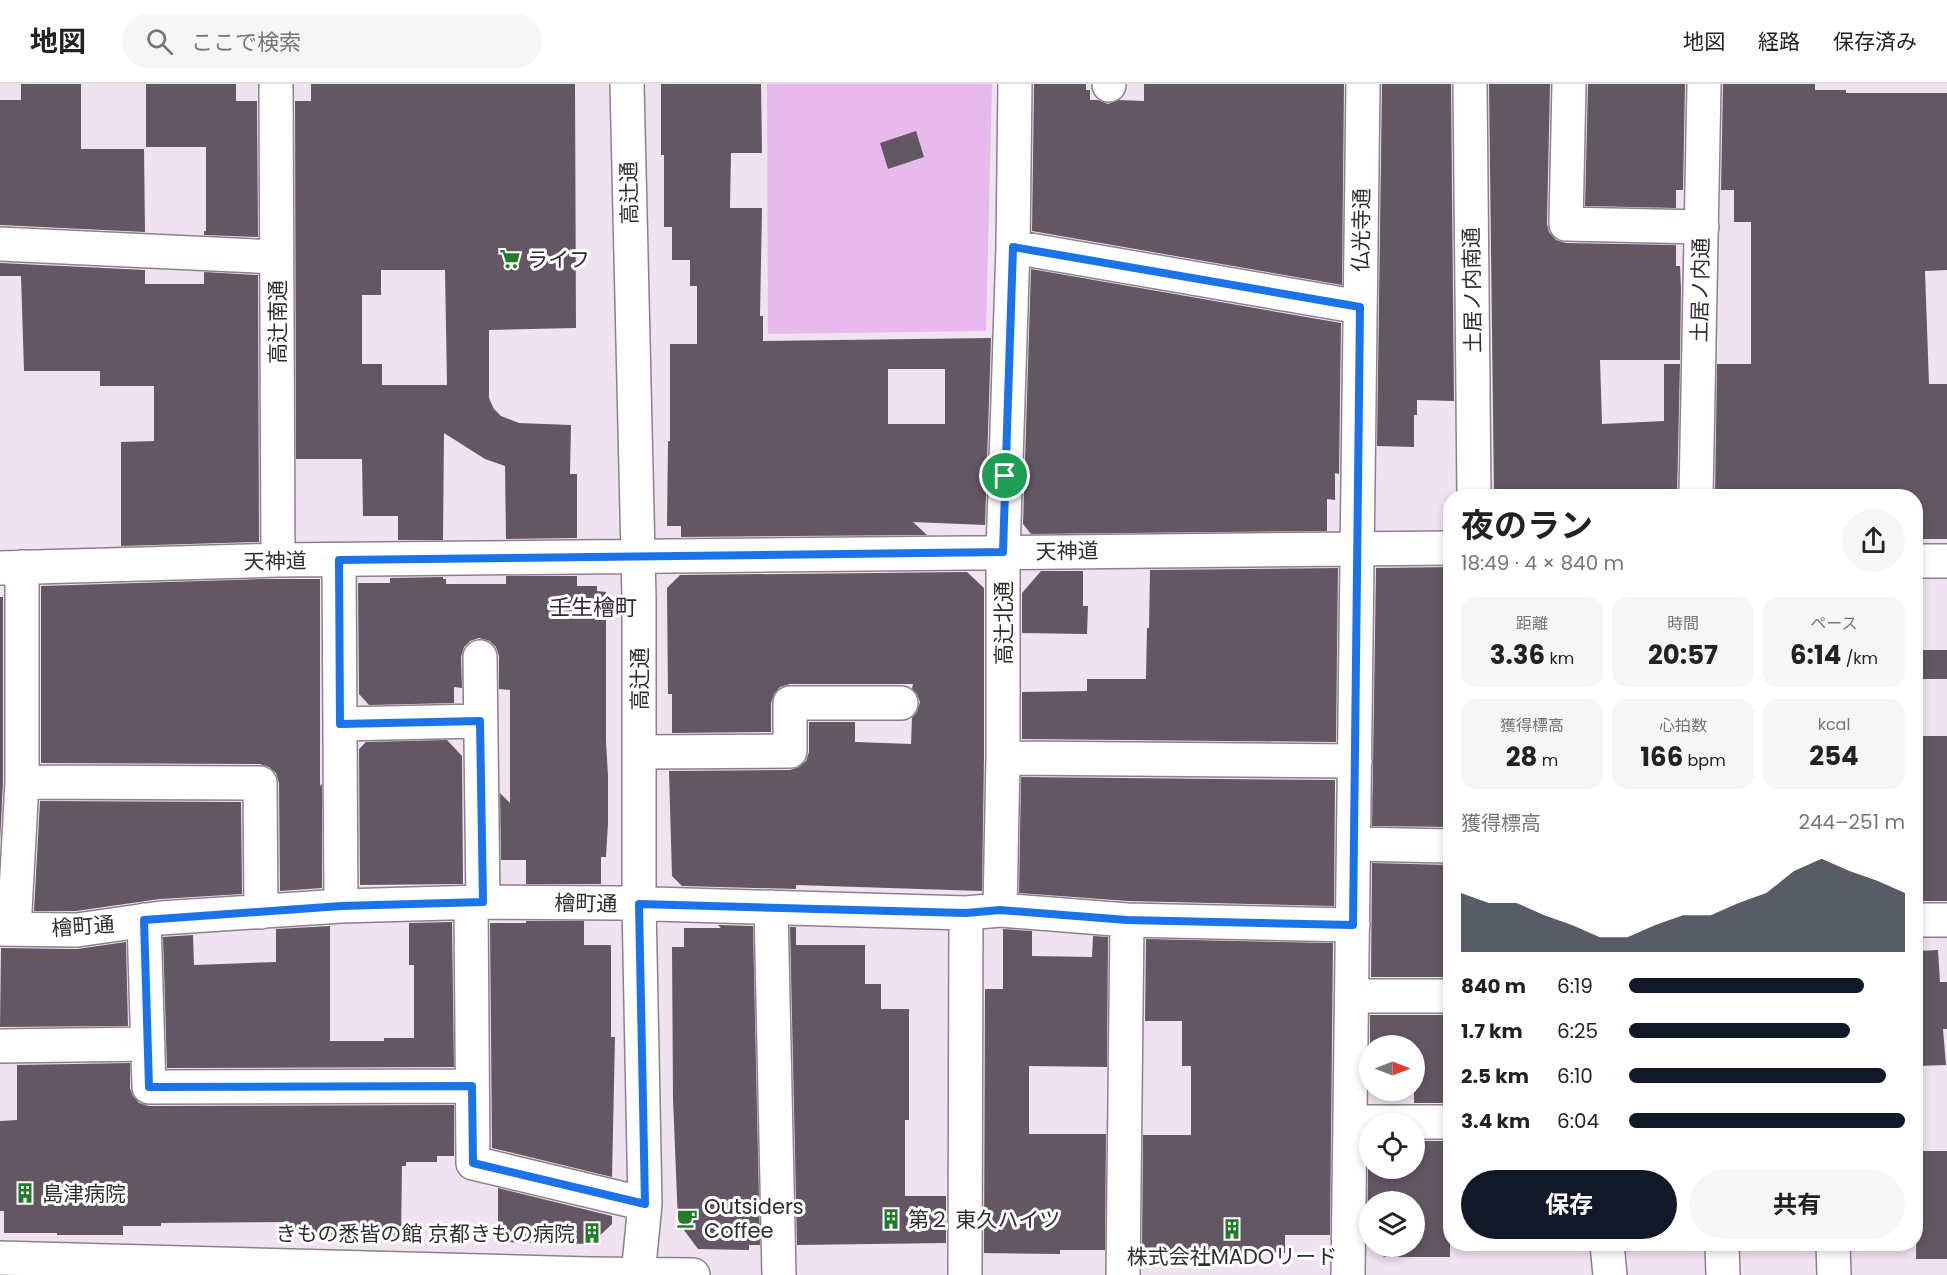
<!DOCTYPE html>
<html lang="ja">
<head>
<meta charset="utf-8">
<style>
	body { margin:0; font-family:Poppins,"Noto Sans JP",sans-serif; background:#f6f6f6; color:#222; height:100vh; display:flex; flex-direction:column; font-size:22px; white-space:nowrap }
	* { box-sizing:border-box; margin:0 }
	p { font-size:20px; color:#767676 }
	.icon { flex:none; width:33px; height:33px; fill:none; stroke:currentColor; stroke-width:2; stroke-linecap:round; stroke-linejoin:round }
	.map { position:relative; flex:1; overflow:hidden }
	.sheet { position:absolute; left:1443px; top:405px; width:480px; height:762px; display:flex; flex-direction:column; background:#fff; border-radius:24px; box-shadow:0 3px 9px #0003 }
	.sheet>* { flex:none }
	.needle { width:39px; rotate:90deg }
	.controls { position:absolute; left:1359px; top:951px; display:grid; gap:12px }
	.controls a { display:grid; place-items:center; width:66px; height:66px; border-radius:50%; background:#fff; box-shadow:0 3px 9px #0003; font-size:30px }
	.pin { position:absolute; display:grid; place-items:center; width:51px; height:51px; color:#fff; margin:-26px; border:3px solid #fff; border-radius:50%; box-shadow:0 2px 6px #0007 }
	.round { display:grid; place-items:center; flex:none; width:63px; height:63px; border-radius:32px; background:#f6f6f6 }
	.summary { display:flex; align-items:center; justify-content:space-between; height:102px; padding:0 18px }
	h1 { font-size:33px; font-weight:700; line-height:45px }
	.stats { display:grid; grid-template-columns:repeat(3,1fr); gap:9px; height:102px; padding:6px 18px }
	.stats div { display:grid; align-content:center; border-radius:15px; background:#f6f6f6; text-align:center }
	.stats b { font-size:26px; font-weight:700 }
	.stats small { font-size:16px; font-weight:400 }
	.stats p { font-size:16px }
	.chart { height:168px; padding:12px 18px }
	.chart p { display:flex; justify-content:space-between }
	.chart svg { width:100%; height:108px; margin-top:6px; fill:#111827; opacity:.7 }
	.primary-button { display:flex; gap:12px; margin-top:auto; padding:12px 18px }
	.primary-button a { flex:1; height:69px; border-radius:36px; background:#111827; color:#fff; font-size:24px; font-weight:700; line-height:69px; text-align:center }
	.primary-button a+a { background:#f6f6f6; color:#222 }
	ul { padding:0 18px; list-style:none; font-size:20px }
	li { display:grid; grid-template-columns:96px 72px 1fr; align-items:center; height:45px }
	li i { height:15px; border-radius:8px; background:#111827 }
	header { display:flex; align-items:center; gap:36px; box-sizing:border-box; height:84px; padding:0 30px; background:#fff; border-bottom:2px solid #e0e0e0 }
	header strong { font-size:28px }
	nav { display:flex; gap:33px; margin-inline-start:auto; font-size:21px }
	.search { width:420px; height:54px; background:#f6f6f6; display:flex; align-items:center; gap:15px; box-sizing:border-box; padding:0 21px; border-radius:33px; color:#767676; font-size:22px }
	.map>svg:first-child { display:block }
	.green { fill:#e8b9ec }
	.building { fill:#635764; fill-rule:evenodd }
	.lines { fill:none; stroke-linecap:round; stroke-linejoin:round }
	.minor-casing { stroke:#8d808d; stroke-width:36 }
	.minor { stroke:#fff; stroke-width:33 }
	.route-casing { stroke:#fff; stroke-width:12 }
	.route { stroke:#1a73e8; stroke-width:8 }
	.labels { text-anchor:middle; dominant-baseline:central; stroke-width:6; stroke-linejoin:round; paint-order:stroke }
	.street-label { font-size:21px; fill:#312c31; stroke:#fff }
	.poi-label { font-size:21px; fill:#312c31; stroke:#fff; text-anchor:start }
	.neighbourhood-label { font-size:22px; fill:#312631; stroke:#fff }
</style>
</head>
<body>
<header>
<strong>地図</strong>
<div class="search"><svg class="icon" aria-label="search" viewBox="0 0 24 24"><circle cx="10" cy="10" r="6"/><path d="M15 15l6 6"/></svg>ここで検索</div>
<nav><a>地図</a><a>経路</a><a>保存済み</a></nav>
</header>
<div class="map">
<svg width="1947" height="1191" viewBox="0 0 1947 1191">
	<rect width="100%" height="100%" fill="#f0e2f1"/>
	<path class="green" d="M 767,0 L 992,0 L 986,247 L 768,250 Z"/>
	<path class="building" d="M 21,0 L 81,0 L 81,65 L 144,65 L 145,148 L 0,141 L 0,16 L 21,16 Z
		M 146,0 L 236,0 L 236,17 L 257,17 L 258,153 L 204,151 L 204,147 L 206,147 L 206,63 L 146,63 Z
		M 311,0 L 575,0 L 576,244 L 489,246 L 489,314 L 494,325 L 501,332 L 519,339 L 571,341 L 570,390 L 577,390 L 577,454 L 506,455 L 505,382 L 485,375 L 444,349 L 443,456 L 398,456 L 398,432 L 363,432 L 362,375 L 296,375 L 295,17 L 311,17 ZM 381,186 L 445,186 L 447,301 L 382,301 L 382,280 L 362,280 L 362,211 L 381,211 Z
		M 661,0 L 761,0 L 762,69 L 731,69 L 730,124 L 762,124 L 760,232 L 763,232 L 763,257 L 991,254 L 985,441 L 913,438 L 927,451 L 681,453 L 681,442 L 667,442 L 668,357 L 670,357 L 670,260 L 697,260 L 697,202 L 690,202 L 690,176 L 672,176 L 672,143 L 664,143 L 664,71 L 661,71 ZM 888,285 L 945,285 L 945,340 L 888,340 Z
		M 1034,0 L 1086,0 L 1086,6 L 1090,6 L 1090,16 L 1098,16 L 1108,20 L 1119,16 L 1144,17 L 1144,0 L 1344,0 L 1342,201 L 1032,147 Z
		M 1382,0 L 1451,0 L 1454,317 L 1417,316 L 1417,331 L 1414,331 L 1414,363 L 1377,362 Z
		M 1489,0 L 1550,0 L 1547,140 L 1549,148 L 1556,156 L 1566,159 L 1676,161 L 1676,182 L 1680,182 L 1681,205 L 1680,276 L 1600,276 L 1602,340 L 1664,337 L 1664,280 L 1680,280 L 1677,412 L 1494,412 Z
		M 1588,0 L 1685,0 L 1683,106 L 1676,106 L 1676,124 L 1585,122 Z
		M 1723,0 L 1815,0 L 1815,6 L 1846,6 L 1846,9 L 1947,9 L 1947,186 L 1925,187 L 1929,300 L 1947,300 L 1947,455 L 1916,455 L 1916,412 L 1715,412 L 1717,280 L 1751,280 L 1751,138 L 1734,138 L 1734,106 L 1721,106 Z
		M 916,47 L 924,73 L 888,85 L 880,59 Z
		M 0,179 L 145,186 L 145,200 L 204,200 L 204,188 L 258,191 L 259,458 L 121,462 L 121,358 L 154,357 L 154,302 L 100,302 L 100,287 L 24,287 L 21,192 L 0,192 Z
		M 1031,185 L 1341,239 L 1339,390 L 1335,389 L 1335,416 L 1327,415 L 1327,447 L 1031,450 L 1023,440 Z
		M 1450,483 L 1450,743 L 1372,742 L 1376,484 Z
		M 1338,484 L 1336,658 L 1022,655 L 1022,608 L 1087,607 L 1087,595 L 1146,595 L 1147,544 L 1149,544 L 1150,486 Z
		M 1041,487 L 1083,487 L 1083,522 L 1088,522 L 1087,550 L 1022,549 L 1022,509 Z
		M 967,488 L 984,504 L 984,674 L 982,807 L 796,801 L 796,805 L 682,802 L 672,792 L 669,687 L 790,686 L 799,683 L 806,677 L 809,668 L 809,638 L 855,638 L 855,658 L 911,660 L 912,634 L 917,628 L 920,618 L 917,610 L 912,605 L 913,600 L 790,600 L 780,603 L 774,610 L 771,619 L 771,648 L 672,649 L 672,610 L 668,610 L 667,504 L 680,491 Z
		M 506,492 L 577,492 L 577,502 L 597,502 L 597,507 L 606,508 L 606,657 L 608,692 L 608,739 L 606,773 L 601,773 L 601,800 L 526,800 L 526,776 L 501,776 L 500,709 L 510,719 L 510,606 L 499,605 L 499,572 L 496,563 L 490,557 L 479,554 L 470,557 L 464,563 L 461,573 L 462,604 L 454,603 L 454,619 L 369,621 L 359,610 L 358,499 L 390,499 L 390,494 L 443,493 L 443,495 L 446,495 L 446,500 L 506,500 Z
		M 261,495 L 320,495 L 320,702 L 322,700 L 322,804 L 280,807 L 279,699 L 276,689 L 269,683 L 260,680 L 41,679 L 41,502 Z
		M 0,513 L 3,513 L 3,697 L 0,757 Z
		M 1916,566 L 1947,566 L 1947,595 L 1916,595 Z
		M 1916,652 L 1947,652 L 1947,817 L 1916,817 Z
		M 447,656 L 462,672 L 463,800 L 360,801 L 359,665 L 366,658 Z
		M 1021,693 L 1335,696 L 1334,822 L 1128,817 L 1019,809 Z
		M 40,717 L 241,718 L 242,810 L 160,815 L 76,827 L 34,827 Z
		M 1372,779 L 1450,781 L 1450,893 L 1371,893 Z
		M 526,837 L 584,837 L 584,861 L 611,861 L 611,953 L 615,953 L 612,1093 L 492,1064 L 490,839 L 526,839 Z
		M 452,838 L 454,983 L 167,984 L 163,853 L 193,851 L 194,881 L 276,878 L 276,845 L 330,842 L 330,957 L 384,957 L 384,954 L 414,954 L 414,881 L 409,881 L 409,839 Z
		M 718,841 L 753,842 L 760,1161 L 749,1161 L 749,1166 L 698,1165 L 678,1138 L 673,1015 L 672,863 L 684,863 L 684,844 L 721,844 Z
		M 790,843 L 796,843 L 796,861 L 865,861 L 865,900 L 881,900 L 881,925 L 909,925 L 909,1036 L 905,1036 L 905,1112 L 946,1112 L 946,1159 L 797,1161 Z
		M 1003,845 L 1032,847 L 1032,872 L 1092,873 L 1093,852 L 1108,853 L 1107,983 L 1029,982 L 1029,1050 L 1106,1050 L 1105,1166 L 1060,1166 L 1060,1170 L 984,1169 L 985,905 L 1003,905 Z
		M 1146,855 L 1333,859 L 1330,1151 L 1285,1151 L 1285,1169 L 1208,1169 L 1208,1166 L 1142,1166 L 1143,1051 L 1191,1051 L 1191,982 L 1182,982 L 1182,937 L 1145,937 Z
		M 126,858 L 128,942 L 0,943 L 1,864 L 77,865 Z
		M 1938,866 L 1940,898 L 1947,898 L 1947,945 L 1943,945 L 1946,981 L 1916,982 L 1916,867 Z
		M 1370,931 L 1450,931 L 1450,1019 L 1414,1019 L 1414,1007 L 1411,1007 L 1414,1006 L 1414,962 L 1370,962 Z
		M 130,979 L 130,1004 L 133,1012 L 139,1019 L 149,1022 L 454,1021 L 454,1072 L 437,1072 L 437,1078 L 406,1078 L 406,1082 L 402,1082 L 401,1153 L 289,1150 L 289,1138 L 161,1139 L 161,1142 L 123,1142 L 123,1151 L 57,1151 L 57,1149 L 4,1149 L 4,1127 L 0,1127 L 0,1037 L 17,1036 L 17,981 Z
		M 1414,1057 L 1450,1057 L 1450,1173 L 1384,1173 L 1375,1162 L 1414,1162 L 1414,1118 L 1370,1118 L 1370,1156 L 1367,1153 L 1368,1084 L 1414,1084 Z
		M 1917,1067 L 1947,1067 L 1947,1175 L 1916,1175 Z
		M 498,1104 L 612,1132 L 612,1140 L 591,1160 L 498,1158 Z"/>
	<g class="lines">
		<g class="minor-casing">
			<path id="minor" d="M 276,0 L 278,476
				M 627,0 L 639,514 L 639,820 L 645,1120 L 638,1191
				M 1470,0 L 1474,412
				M 1569,0 L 1566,140 L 1702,143
				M 1109,1 L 1109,0
				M 0,160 L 277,173
				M 1013,163 L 1360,223
				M 1696,412 L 1704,0
				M 339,476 L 341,822
				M 1916,477 L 1947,477
				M 0,484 L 278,476 L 1450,464
				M 480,573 L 483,818
				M 340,640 L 480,637
				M 639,668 L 790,667 L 790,619 L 901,619
				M 1003,674 L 1355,677
				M 22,698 L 260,699 L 261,828
				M 1354,760 L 1450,762
				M 471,819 L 473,1079 L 645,1120
				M 771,823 L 779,1191
				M 1000,826 L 1003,674 L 1003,468 L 1013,163 L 1015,0
				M 144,836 L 149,1003 L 472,1002
				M 1916,836 L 1947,836
				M 0,845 L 77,846 L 161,834 L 341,822 L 483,818 L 619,819 L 966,829 L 1000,826 L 1127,836 L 1353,841
				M 14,845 L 22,698 L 22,483
				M 1352,912 L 1450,912
				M 0,962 L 148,960
				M 1350,1038 L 1450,1038
				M 1607,1160 L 1610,1191
				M 1722,1160 L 1723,1191
				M 1833,1160 L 1834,1191
				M 0,1174 L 589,1190 L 693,1191
				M 965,1191 L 966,829
				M 1123,1191 L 1127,836
				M 1348,1191 L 1363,0"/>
		</g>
		<use href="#minor" class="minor"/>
	</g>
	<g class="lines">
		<g class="route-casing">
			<path id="route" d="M 1013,163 L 1360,223 L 1353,841 L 1127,836 L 1000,826 L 966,829 L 639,820 L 645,1120 L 473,1079 L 472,1002 L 149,1003 L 144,836 L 341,822 L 483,818 L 480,637 L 340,640 L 339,476 L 1003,468 Z"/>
		</g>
		<use href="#route" class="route"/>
	</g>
	<defs>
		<g id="supermarket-bare" transform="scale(1.62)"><path d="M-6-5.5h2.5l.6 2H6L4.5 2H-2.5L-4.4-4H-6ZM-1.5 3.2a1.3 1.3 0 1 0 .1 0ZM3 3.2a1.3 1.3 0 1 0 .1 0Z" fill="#237a28" stroke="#fff" stroke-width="2.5" paint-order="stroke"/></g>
		<g id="building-bare" transform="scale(1.62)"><path d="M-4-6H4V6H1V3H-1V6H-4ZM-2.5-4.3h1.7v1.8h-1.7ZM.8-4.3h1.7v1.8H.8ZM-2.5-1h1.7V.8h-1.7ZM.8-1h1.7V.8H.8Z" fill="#237a28" stroke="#fff" stroke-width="2.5" paint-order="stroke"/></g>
		<g id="cafe-bare" transform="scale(1.62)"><path d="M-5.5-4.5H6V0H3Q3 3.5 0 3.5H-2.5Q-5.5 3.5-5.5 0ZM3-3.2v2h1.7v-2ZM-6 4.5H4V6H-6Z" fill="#237a28" stroke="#fff" stroke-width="2.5" paint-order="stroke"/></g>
	</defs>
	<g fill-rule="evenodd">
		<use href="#supermarket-bare" x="510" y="175"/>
		<use href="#building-bare" x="25" y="1109"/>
		<use href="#cafe-bare" x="687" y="1134"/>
		<use href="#building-bare" x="891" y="1135"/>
		<use href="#building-bare" x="1232" y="1145"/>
		<use href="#building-bare" x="592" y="1149"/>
	</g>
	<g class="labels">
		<g class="street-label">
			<text transform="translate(629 109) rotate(-91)">高辻通</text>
			<text transform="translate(1361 146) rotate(-89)">仏光寺通</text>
			<text transform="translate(1472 206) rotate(-91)">土居ノ内南通</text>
			<text transform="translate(1700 206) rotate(-89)">土居ノ内通</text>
			<text transform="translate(277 238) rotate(-90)">高辻南通</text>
			<text transform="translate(1067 467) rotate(-1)">天神道</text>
			<text transform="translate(275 477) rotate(-1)">天神道</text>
			<text transform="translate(1003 539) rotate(-90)">高辻北通</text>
			<text transform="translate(639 595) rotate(-90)">高辻通</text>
			<text transform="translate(586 819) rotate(1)">檜町通</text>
			<text transform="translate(83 842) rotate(-4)">檜町通</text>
		</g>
		<g class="poi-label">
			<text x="527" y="175">ライフ</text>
			<text x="42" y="1109">島津病院</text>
			<text x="704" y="1122">Outsiders<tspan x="704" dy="24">Coffee</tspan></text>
			<text x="908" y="1135">第２ 東久ハイツ</text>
			<text x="575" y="1149" text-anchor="end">きもの悉皆の館 京都きもの病院</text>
			<text x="1232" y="1172" text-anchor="middle">株式会社MADOリード</text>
		</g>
		<g class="neighbourhood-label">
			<text x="593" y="523">壬生檜町</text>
		</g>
	</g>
</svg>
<div class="controls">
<a><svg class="needle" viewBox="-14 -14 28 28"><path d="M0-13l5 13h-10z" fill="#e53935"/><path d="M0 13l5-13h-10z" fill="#767676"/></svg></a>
<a><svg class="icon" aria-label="locate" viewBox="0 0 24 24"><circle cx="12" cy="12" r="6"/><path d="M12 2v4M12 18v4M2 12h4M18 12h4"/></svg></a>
<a><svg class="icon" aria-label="layers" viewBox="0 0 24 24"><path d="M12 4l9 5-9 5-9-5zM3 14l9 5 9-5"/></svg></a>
</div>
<div class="pin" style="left:1005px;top:392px;background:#1e9e55"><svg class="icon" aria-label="arrive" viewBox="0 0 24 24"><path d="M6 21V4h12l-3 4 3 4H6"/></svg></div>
<section class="sheet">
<div class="summary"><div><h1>夜のラン</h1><p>18:49 · 4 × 840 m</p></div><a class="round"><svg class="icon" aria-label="share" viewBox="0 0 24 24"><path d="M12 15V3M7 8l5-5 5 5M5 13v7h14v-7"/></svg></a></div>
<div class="stats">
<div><p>距離</p><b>3.36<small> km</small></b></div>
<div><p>時間</p><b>20:57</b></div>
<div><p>ペース</p><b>6:14<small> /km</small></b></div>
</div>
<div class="stats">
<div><p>獲得標高</p><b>28<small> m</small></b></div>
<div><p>心拍数</p><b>166<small> bpm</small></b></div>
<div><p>kcal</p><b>254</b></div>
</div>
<div class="chart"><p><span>獲得標高</span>244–251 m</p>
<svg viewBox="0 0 160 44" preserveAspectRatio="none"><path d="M0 44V20L10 24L20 24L30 29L40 33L50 38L60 38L70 33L80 29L90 29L100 24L110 20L120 11L130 6L140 11L150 15L160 20V44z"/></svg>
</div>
<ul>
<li><b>840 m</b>6:19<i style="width:85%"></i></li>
<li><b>1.7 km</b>6:25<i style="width:80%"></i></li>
<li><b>2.5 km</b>6:10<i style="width:93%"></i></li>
<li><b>3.4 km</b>6:04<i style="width:100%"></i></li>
</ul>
<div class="primary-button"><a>保存</a><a>共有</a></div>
</section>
</div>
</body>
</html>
